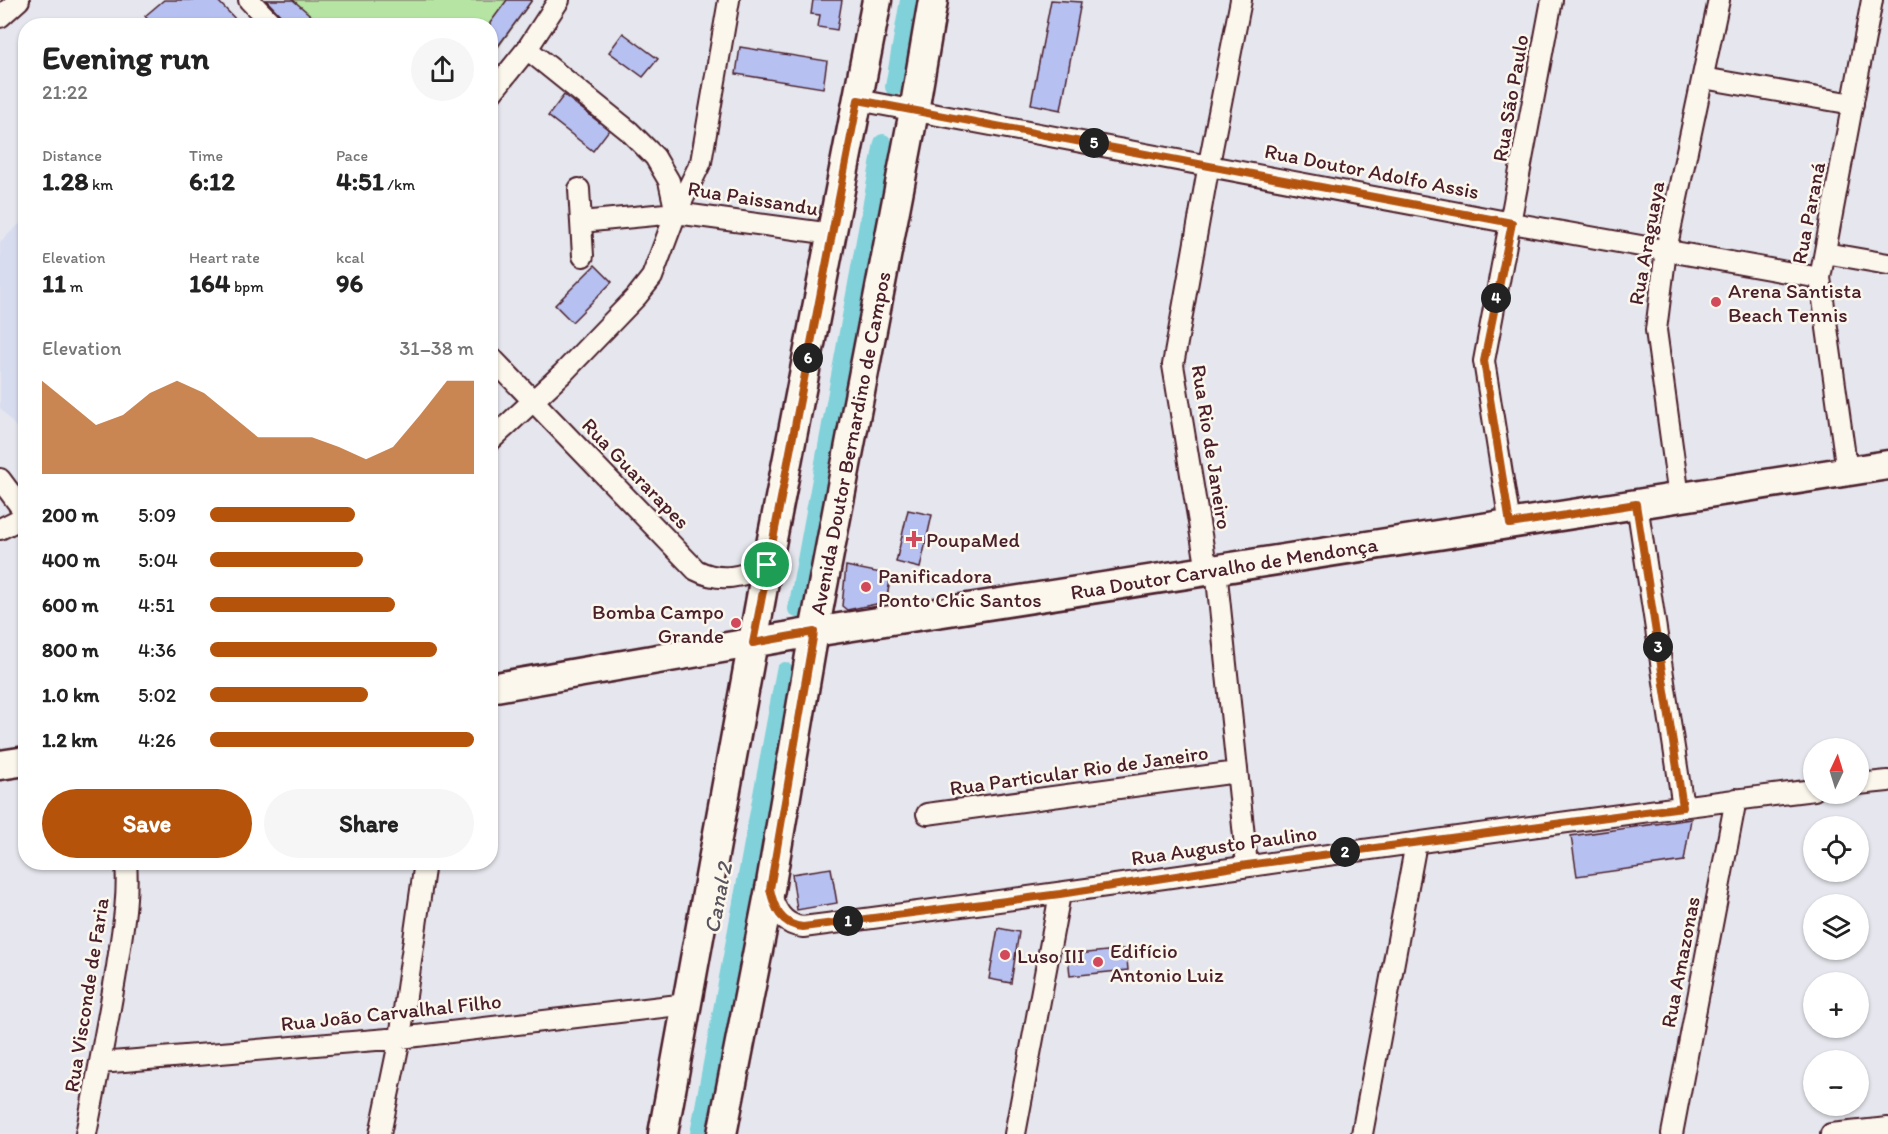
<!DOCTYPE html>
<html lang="en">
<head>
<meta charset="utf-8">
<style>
	body { margin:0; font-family:Itim,sans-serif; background:#f6f6f6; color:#222; height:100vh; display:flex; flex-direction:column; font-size:22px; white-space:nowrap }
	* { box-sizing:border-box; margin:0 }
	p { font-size:20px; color:#767676 }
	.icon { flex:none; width:33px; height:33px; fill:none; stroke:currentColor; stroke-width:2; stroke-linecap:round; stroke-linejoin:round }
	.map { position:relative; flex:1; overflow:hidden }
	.details { position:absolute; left:18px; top:18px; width:480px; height:852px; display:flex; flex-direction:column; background:#fff; border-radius:24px; box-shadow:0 2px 4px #0004 }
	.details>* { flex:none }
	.needle { width:39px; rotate:4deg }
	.tools { position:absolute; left:1803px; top:738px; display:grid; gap:12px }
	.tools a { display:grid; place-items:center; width:66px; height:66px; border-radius:50%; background:#fff; box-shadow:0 2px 4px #0004; font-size:30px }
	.pin { position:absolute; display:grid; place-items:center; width:51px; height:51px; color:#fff; margin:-26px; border:3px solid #fff; border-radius:50%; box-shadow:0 2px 6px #0007 }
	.km { position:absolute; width:30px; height:30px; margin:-15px; border-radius:50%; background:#222; color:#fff; font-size:16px; line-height:30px; text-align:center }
	.round { display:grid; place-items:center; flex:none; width:63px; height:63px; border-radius:32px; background:#f6f6f6 }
	.head { display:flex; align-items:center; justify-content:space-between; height:102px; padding:0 24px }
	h1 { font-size:33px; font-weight:700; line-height:45px }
	.stats { display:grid; grid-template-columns:repeat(3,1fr); gap:9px; height:102px; padding:6px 24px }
	.stats div { display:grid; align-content:center }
	.stats b { font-size:26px; font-weight:700 }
	.stats small { font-size:16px; font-weight:400 }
	.stats p { font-size:16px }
	.chart { height:168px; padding:12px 24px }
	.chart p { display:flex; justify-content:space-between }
	.chart svg { width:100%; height:108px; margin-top:6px; fill:#b45309; opacity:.7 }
	.cta { display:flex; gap:12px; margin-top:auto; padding:12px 24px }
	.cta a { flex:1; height:69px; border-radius:36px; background:#b45309; color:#fff; font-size:24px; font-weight:700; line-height:69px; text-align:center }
	.cta a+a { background:#f6f6f6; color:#222 }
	ul { padding:0 24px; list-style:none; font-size:20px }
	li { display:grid; grid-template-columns:96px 72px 1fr; align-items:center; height:45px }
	li i { height:15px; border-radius:8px; background:#b45309 }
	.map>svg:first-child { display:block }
	.built { fill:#d8dcef }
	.green { fill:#b5e4a3; stroke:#808267; stroke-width:1.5 }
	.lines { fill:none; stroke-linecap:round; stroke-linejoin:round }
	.canal { stroke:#80d1d9; stroke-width:18 }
	.building { fill:#b6c1f2; stroke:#4a1f2b; stroke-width:1.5 }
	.street-casing { stroke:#4a1f2b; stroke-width:24 }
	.secondary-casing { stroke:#4a1f2b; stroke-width:33 }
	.street { stroke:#fbf7ec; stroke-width:20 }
	.secondary { stroke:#fbf7ec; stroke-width:28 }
	.route-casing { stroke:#fff; stroke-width:12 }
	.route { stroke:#b45309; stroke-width:8 }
	.poi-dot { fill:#d1495b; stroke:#fbf7ec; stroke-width:2 }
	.labels { text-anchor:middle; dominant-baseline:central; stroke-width:5; stroke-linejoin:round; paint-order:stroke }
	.street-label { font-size:21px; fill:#4a1f2b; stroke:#fbf7ec }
	.poi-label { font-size:21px; fill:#4a1f2b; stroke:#fbf7ec; text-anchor:start }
	.water-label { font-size:22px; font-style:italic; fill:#5a545f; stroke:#fbf7ec }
</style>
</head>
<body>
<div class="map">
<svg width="1888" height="1134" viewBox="0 0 1888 1134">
	<rect width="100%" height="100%" fill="#e6e7ee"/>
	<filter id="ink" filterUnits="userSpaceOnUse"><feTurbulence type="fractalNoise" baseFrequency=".0167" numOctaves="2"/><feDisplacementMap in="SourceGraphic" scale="12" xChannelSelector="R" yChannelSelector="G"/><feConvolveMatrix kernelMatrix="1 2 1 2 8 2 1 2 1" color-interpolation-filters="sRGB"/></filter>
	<g filter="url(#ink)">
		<path class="built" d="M 25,219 L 25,438 L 0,408 L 0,242 Z"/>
		<path class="green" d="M 253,0 L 532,0 L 491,57 L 490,26 L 280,25 Z"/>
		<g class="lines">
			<path class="canal" d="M 894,87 L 909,0
				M 797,609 L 883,143
				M 699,1134 L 785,671"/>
		</g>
		<path class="building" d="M 164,0 L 217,0 L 242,26 L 153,26 L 145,16 Z
			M 266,0 L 293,0 L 323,26 L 286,26 L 283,18 Z
			M 507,0 L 532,0 L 490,57 L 490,23 Z
			M 813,0 L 842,0 L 837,30 L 818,27 L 820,15 L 811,14 Z
			M 1051,0 L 1081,2 L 1061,110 L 1031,104 Z
			M 623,33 L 658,59 L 643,77 L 609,52 Z
			M 740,47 L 827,61 L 823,88 L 736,74 Z
			M 564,95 L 609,130 L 593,151 L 548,116 Z
			M 595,265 L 612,282 L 572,322 L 555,305 Z
			M 908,510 L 932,515 L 920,568 L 896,562 Z
			M 846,566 L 891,575 L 886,602 L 847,610 L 842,606 Z
			M 1691,819 L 1684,861 L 1577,876 L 1571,836 Z
			M 831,868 L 837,903 L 797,910 L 792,874 Z
			M 998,928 L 1019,932 L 1011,983 L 989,979 Z
			M 1126,949 L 1128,970 L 1070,976 L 1068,955 Z"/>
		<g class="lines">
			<g class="street-casing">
				<path id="street" d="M 249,0 L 274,26
					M 1241,0 L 1209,164 L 1173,365 L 1205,559 L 1216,569 L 1247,865
					M 0,17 L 19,0
					M 527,49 L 629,131 L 655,157 L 669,181 L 676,213 L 832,234
					M 1703,78 L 1853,104
					M 490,95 L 527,49 L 559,0
					M 858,100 L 1512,223 L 1820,278
					M 579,189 L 583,256
					M 581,222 L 676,213
					M 1825,253 L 1888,264
					M 490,356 L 696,570 C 721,583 742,577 767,565
					M 490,441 L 563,373 L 637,296 L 652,277 L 676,213 L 701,162 L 729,0
					M 1847,471 L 1820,278 L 1872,0
					M 0,479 L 26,514
					M 1679,497 L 1656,330 L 1666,250 L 1719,0
					M 1637,504 L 1683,807
					M 1510,524 L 1484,361 L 1552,0
					M 0,529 L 26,516
					M 1858,784 L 1888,781
					M 927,814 L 1237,772
					M 770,890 C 774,908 782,925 803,927 C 1140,884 1476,831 1814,790
					M 100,1063 L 400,1038 L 687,1004
					M 86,1134 C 97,1078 108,1023 117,967 C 122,932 129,898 126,862
					M 380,1134 L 400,1038 L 425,862
					M 1015,1134 L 1060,894
					M 1362,1134 L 1416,843
					M 1672,1134 L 1736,799
					M 1831,1134 L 1888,1128"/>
			</g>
			<g class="secondary-casing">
				<path id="secondary" d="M 490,688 L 814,632 L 1888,465
					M 0,765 L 26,761
					M 663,1134 L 767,565 L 877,0
					M 722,1134 L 770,889 L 814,632 L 914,111 L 933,0"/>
			</g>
			<use href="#street" class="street"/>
			<use href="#secondary" class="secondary"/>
		</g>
	</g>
	<g class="lines" filter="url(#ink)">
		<g class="route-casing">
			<path id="route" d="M 858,100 L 1512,223 L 1484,361 L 1510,524 L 1636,504 L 1683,807 L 1247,865 L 1060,894 L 803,927 C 781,925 774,908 770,889 L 814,632 L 753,643 Z"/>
		</g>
		<use href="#route" class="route"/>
	</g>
	<g class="poi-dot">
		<circle cx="1716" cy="302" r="6"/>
		<path d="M911 530h6v6h6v6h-6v6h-6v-6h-6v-6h6z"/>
		<circle cx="866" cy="587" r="6"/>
		<circle cx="736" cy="623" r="6"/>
		<circle cx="1005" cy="955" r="6"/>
		<circle cx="1098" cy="962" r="6"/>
	</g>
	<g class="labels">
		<g class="street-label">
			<text transform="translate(1510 98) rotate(-80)">Rua São Paulo</text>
			<text transform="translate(1372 171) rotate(11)">Rua Doutor Adolfo Assis</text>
			<text transform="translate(753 198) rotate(9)">Rua Paissandu</text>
			<text transform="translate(1808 213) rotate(-79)">Rua Paraná</text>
			<text transform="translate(1646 243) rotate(-80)">Rua Araguaya</text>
			<text transform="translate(850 443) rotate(-79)">Avenida Doutor Bernardino de Campos</text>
			<text transform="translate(1212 447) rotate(81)">Rua Rio de Janeiro</text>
			<text transform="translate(636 473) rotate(46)">Rua Guararapes</text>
			<text transform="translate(1224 568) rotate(-9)">Rua Doutor Carvalho de Mendonça</text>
			<text transform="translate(1079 770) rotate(-8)">Rua Particular Rio de Janeiro</text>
			<text transform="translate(1224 845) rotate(-8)">Rua Augusto Paulino</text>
			<text transform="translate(1680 962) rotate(-79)">Rua Amazonas</text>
			<text transform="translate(86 995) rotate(-81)">Rua Visconde de Faria</text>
			<text transform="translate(391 1012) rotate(-6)">Rua João Carvalhal Filho</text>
		</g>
		<g class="poi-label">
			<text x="1728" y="290">Arena Santista<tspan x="1728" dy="24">Beach Tennis</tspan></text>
			<text x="926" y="539">PoupaMed</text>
			<text x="878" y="575">Panificadora<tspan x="878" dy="24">Ponto Chic Santos</tspan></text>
			<text x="724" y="611" text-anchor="end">Bomba Campo<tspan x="724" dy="24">Grande</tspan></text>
			<text x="1110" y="950">Edifício<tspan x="1110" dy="24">Antonio Luiz</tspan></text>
			<text x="1017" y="955">Luso III</text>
		</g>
		<g class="water-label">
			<text transform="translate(718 898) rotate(-79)">Canal 2</text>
		</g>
	</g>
</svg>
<div class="tools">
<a><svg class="needle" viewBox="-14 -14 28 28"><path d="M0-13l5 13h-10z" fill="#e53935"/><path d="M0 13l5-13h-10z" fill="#767676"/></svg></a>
<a><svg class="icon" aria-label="locate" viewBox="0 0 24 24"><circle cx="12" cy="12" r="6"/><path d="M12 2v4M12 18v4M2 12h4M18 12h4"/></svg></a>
<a><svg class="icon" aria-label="layers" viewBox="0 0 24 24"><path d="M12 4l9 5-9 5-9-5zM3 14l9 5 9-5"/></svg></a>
<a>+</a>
<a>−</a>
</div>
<div class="pin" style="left:767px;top:565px;background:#1e9e55"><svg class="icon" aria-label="arrive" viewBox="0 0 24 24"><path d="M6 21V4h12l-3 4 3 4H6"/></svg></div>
<b class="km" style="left:848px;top:921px">1</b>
<b class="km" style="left:1345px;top:852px">2</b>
<b class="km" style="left:1658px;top:647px">3</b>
<b class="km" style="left:1496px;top:298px">4</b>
<b class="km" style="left:1094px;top:143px">5</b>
<b class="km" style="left:808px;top:358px">6</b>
<section class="details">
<div class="head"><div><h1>Evening run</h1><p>21:22</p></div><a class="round"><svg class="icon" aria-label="share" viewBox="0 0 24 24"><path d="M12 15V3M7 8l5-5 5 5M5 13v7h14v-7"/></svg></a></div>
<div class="stats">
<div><p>Distance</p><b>1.28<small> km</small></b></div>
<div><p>Time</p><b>6:12</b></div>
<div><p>Pace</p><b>4:51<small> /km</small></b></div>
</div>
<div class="stats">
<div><p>Elevation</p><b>11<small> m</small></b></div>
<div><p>Heart rate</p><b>164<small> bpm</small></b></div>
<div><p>kcal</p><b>96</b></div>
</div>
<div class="chart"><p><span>Elevation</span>31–38 m</p>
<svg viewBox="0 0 160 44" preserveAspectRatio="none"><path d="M0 44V6L10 15L20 24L30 20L40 11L50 6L60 11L70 20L80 29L90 29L100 29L110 33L120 38L130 33L140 20L150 6L160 6V44z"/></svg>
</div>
<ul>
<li><b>200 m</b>5:09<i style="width:55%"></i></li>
<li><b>400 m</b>5:04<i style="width:58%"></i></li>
<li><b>600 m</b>4:51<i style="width:70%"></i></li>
<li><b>800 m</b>4:36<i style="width:86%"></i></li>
<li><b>1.0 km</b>5:02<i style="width:60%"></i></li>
<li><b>1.2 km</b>4:26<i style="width:100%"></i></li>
</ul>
<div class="cta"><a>Save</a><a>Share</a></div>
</section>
</div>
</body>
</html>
